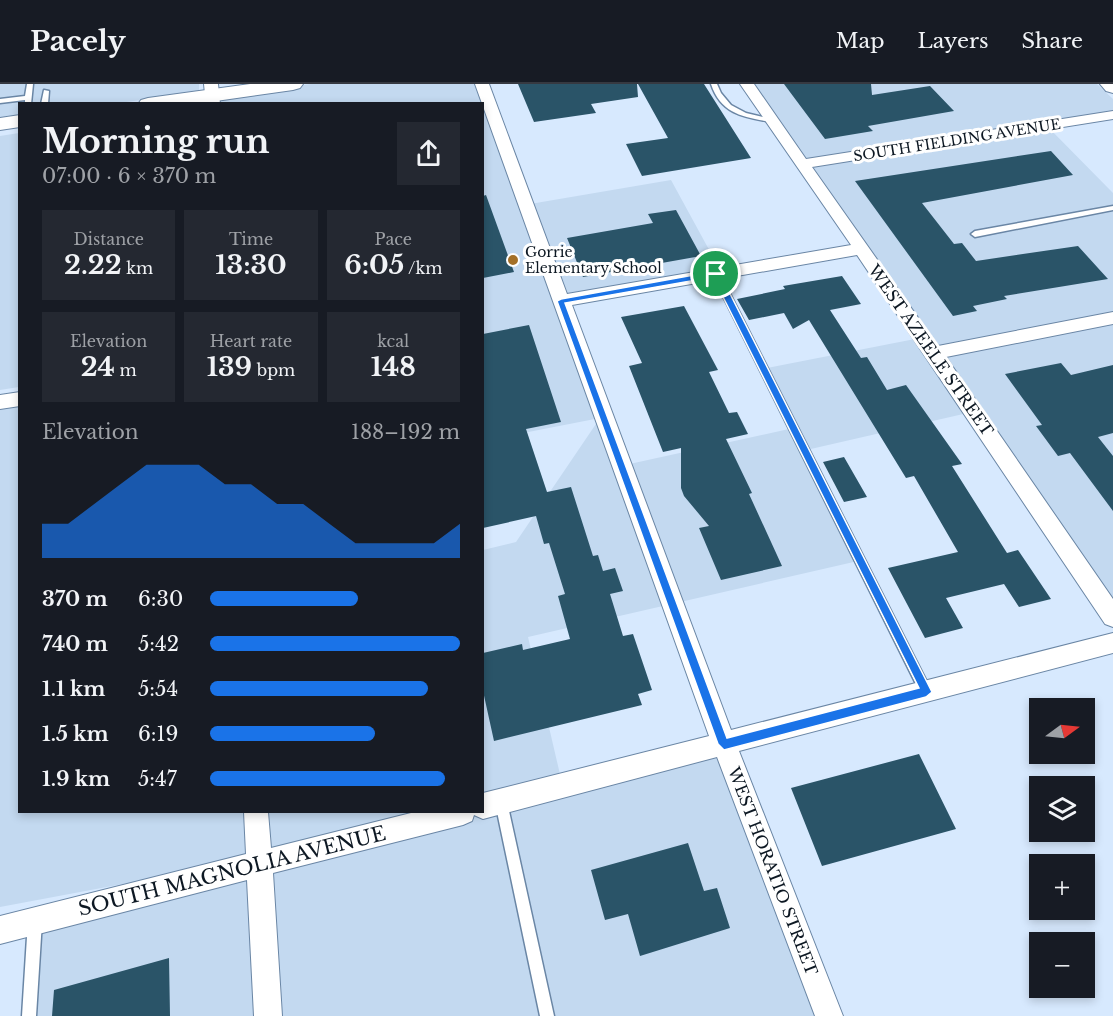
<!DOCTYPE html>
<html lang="en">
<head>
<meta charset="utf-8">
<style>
	body { margin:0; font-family:"Libre Baskerville",serif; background:#242831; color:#f1f3f6; height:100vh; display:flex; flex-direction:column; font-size:22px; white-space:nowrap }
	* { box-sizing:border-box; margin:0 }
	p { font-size:20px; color:#9ea1a6 }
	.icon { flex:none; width:33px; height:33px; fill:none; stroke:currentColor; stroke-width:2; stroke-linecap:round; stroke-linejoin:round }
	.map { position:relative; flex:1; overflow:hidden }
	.side { position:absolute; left:18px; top:18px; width:466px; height:711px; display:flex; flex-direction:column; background:#171b24; border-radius:0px; box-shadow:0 3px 9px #0003 }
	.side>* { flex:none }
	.needle { width:39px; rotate:75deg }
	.buttons { position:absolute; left:1029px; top:614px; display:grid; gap:12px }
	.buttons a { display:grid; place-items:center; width:66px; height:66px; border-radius:0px; background:#171b24; box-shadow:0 3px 9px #0003; font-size:30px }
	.pin { position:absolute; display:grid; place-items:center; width:51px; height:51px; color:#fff; margin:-26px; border:3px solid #fff; border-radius:50%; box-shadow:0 2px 6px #0007 }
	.round { display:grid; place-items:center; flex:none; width:63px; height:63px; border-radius:0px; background:#242831 }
	.headline { display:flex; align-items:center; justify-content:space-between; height:102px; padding:0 24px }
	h1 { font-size:33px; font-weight:800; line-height:45px }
	.stats { display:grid; grid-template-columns:repeat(3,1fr); gap:9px; height:102px; padding:6px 24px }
	.stats div { display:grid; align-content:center; border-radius:0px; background:#242831; text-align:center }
	.stats b { font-size:26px; font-weight:800 }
	.stats small { font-size:16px; font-weight:400 }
	.stats p { font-size:16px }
	.chart { height:168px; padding:12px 24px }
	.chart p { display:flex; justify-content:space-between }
	.chart svg { width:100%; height:108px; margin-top:6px; fill:#1a73e8; opacity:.7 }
	ul { padding:0 24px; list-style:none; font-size:20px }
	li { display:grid; grid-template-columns:96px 72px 1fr; align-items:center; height:45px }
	li i { height:15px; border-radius:8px; background:#1a73e8 }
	header { display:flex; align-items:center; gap:36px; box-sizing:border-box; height:84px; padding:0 30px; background:#171b24; border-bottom:2px solid #363941 }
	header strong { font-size:28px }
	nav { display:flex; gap:33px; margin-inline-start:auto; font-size:21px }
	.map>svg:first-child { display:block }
	.built { fill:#c3d9f0 }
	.building { fill:#2a5468 }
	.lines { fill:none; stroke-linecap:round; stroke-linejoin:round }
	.lane-casing { stroke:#6a86a5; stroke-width:3 }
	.street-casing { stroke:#6a86a5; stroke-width:2 }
	.secondary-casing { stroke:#6a86a5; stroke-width:2 }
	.lane { fill:#fff; fill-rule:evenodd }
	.street { fill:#fff; fill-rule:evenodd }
	.secondary { fill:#fff; fill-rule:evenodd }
	.route { fill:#1a73e8; stroke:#fff; stroke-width:1.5; fill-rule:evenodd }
	.poi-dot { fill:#a47028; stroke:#fff; stroke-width:2 }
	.labels { text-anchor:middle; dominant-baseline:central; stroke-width:6; stroke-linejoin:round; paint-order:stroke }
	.far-street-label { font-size:14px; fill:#0d1823; stroke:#fff }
	.far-poi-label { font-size:14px; fill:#0d1823; stroke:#fff; text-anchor:start }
	.street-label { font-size:16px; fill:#0d1823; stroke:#fff }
	.near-street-label { font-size:20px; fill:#0d1823; stroke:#fff }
</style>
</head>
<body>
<header>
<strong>Pacely</strong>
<nav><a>Map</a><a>Layers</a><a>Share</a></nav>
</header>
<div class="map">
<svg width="1113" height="932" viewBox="0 0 1113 932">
	<rect width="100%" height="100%" fill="#d7e9fe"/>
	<path class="built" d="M 0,0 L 199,0 L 199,8 L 112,20 L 20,20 L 19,32 L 0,34 Z
		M 311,0 L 478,0 L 625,381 L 798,343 L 767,284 L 920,254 L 972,328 L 802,367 L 858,477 L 528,553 L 562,699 L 483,719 L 483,466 L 516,458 L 600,334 L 483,357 L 483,20 L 216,20 L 216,13 Z
		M 750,0 L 1097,0 L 1113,15 L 1113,30 L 1046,41 L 1113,109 L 1113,522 Z
		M 19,49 L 19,303 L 0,306 L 0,52 Z
		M 671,96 L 719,184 L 564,210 L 530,120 Z
		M 19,317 L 20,728 L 248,728 L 251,776 L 0,823 L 0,321 Z
		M 720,664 L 821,932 L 36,932 L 43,842 Z
		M 257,728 L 451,728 L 260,777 Z"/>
	<path class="building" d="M 518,0 L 637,0 L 638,13 L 591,20 L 596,29 L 534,38 Z
		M 638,0 L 704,0 L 751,74 L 642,92 L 626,60 L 668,54 Z
		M 784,0 L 871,0 L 872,11 L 930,2 L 954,27 L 868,42 L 873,47 L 825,55 Z
		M 1051,67 L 1073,91 L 922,119 L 954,160 L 962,159 L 976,177 L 1078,162 L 1108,195 L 1004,212 L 1007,215 L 973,222 L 977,227 L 953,232 L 855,97 Z
		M 486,111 L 514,188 L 483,194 L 483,112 Z
		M 676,126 L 701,172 L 583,193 L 567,154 L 653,139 L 648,130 Z
		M 842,192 L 861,220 L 830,226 L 861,274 L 867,273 L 887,306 L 906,301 L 962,380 L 952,382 L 1007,469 L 1018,466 L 1051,515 L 1019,523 L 1004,500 L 946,514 L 963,544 L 925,554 L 888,484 L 958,468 L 914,392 L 906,394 L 809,236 L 793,245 L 784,229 L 749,236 L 737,215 L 785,205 L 783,202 Z
		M 684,222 L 718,286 L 709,288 L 729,329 L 737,328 L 748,350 L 726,355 L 752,409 L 749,410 L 782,482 L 721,496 L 699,444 L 709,442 L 684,412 L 681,404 L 681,364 L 663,368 L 629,282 L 642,279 L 621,233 Z
		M 529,241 L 561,338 L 526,345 L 547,408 L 571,403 L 593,472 L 598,471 L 603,487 L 615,484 L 623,507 L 610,510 L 623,552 L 633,550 L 652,606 L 638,610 L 642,621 L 494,657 L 483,607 L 483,569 L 522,560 L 523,566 L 570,555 L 558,512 L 565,510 L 549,459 L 544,460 L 536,432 L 483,444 L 483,250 Z
		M 1061,279 L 1071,291 L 1113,281 L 1113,349 L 1098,353 L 1113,372 L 1113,427 L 1070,369 L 1058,372 L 1036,342 L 1042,341 L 1005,290 Z
		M 844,373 L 867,413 L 844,418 L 823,378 Z
		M 919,670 L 956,745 L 822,782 L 791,704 Z
		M 688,759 L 704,807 L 717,804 L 730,844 L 640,872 L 628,830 L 605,836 L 591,786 Z
		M 169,874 L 170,932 L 52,932 L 54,906 Z"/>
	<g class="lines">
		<g class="lane-casing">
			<path id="lane" d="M 27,0 L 33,0 L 31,20 L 25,20 L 25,16 L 0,19 L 0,15 L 25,12 Z
				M 711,0 L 717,0 L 721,9 L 731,21 L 746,29 L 775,36 L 771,38 C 743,33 721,30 711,0 Z
				M 44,6 L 49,7 L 48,20 L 41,20 Z
				M 1113,122 L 1113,126 L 975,153 L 971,150 L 975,147 Z
				M 716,187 L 720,190 L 930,604 L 932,608 L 930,612 L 926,614 L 922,612 L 712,190 Z
				M 501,712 L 505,714 L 507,718 L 554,932 L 540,932 L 495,718 L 497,714 Z
				M 35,830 L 40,832 L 42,837 L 36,932 L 22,932 L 28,837 L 30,832 Z"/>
		</g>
		<g class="street-casing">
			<path id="street" d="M 204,0 L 218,0 L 220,20 L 206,20 Z
				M 475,0 L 489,0 L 567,210 L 851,161 L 740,0 L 754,0 L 806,75 L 1113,27 L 1113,35 L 812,83 L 938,262 L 1113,228 L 1113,240 L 946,273 L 1113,515 L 1113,543 L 1105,540 L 857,171 L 572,221 L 731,646 L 1113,549 L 1113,569 L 739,667 L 843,932 L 815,932 L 717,673 L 483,735 L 474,731 L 472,737 L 463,741 L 273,789 L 282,932 L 254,932 L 247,796 L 0,860 L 0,832 L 246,770 L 244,728 L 268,728 L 271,764 L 415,728 L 483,728 L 483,709 L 709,652 Z
				M 20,308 L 20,322 L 0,325 L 0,311 Z"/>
		</g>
		<g class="secondary-casing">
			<path id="secondary" d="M 250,0 L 303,0 L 300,4 L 293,6 L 195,20 L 138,20 L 141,16 L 148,14 Z
				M 1100,0 L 1113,0 L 1113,9 L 1106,7 Z
				M 20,31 L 20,43 L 0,46 L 0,34 Z"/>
		</g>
		<use href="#lane" class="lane"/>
		<use href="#street" class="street"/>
		<use href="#secondary" class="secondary"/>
	</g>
	<path class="route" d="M 716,187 L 720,190 L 932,608 L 926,613 L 724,666 L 718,660 L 557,217 L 561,215 ZM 713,193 L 919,604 L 727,654 L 565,219 Z"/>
	<circle class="poi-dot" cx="513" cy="176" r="6"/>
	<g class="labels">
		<g class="far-street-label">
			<text transform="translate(957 56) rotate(-9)">SOUTH FIELDING AVENUE</text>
		</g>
		<g class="far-poi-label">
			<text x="525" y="168">Gorrie<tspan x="525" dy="16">Elementary School</tspan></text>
		</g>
		<g class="street-label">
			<text transform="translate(931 266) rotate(55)">WEST AZEELE STREET</text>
			<text transform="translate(773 787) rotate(69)">WEST HORATIO STREET</text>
		</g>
		<g class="near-street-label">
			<text transform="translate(232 787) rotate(-14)">SOUTH MAGNOLIA AVENUE</text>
		</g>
	</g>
</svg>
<div class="buttons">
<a><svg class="needle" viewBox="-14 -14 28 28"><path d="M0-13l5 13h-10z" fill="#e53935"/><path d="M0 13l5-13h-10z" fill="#9ea1a6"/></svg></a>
<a><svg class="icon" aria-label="layers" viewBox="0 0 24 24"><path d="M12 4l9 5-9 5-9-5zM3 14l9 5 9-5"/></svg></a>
<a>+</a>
<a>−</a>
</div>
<div class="pin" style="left:716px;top:190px;background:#1e9e55"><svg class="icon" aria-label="arrive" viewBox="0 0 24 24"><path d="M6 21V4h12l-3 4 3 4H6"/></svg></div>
<section class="side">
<div class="headline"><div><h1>Morning run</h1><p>07:00 · 6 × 370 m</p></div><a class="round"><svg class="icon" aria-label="share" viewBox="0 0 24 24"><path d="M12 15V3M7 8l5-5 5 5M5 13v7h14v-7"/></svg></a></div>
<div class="stats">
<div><p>Distance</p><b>2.22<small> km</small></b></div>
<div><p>Time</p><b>13:30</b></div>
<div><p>Pace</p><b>6:05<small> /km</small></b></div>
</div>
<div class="stats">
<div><p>Elevation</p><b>24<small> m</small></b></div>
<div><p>Heart rate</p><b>139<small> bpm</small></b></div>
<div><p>kcal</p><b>148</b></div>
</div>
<div class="chart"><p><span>Elevation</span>188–192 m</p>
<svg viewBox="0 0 160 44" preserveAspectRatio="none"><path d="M0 44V30L10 30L20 22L30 14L40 6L50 6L60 6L70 14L80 14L90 22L100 22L110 30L120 38L130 38L140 38L150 38L160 30V44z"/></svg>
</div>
<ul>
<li><b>370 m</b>6:30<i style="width:59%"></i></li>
<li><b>740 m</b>5:42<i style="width:100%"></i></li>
<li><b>1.1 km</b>5:54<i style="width:87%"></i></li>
<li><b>1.5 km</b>6:19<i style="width:66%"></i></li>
<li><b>1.9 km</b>5:47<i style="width:94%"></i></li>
</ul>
</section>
</div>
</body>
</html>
